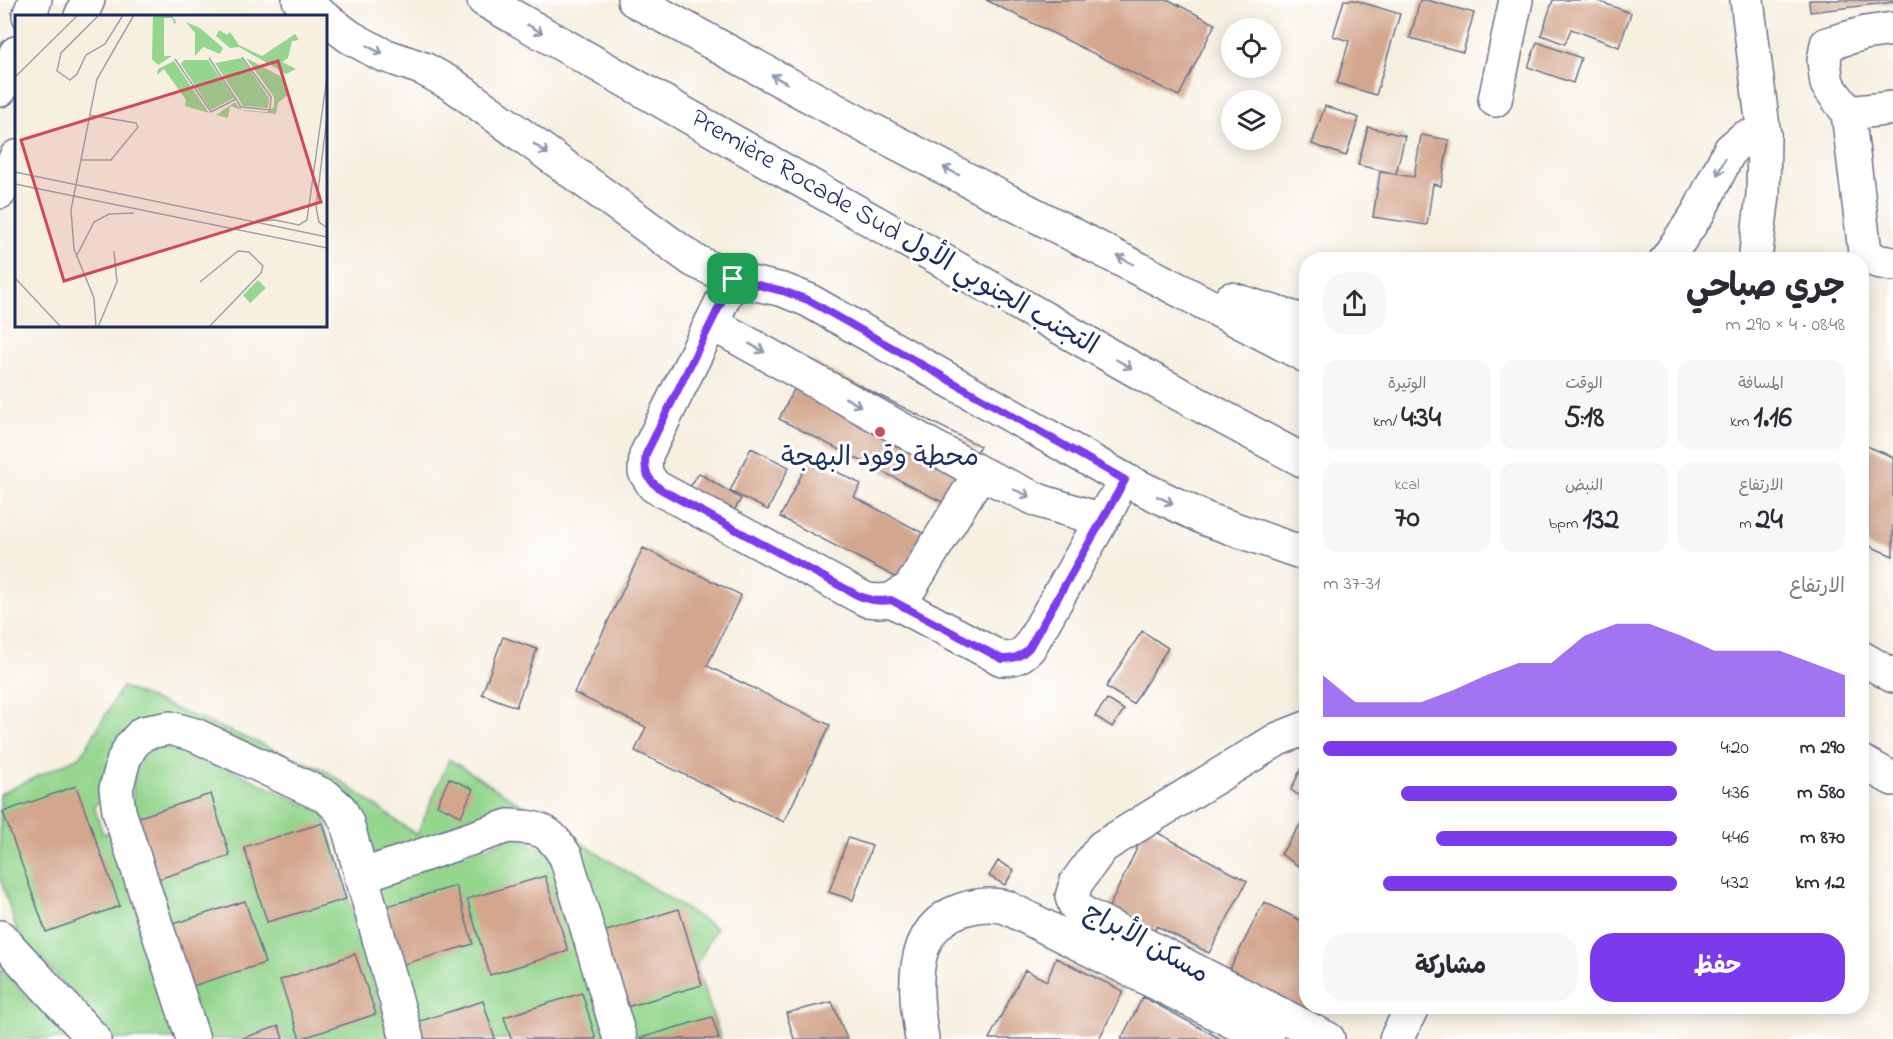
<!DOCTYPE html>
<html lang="ar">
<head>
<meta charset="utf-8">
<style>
	body { margin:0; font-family:"Indie Flower","Playpen Sans Arabic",sans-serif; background:#f7f7f7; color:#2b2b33; direction:rtl; height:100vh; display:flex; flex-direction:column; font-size:22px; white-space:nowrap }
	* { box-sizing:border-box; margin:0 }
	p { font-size:20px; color:#7c7c81 }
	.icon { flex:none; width:33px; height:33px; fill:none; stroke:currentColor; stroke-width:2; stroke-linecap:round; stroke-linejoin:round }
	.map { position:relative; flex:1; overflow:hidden; direction:ltr }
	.drawer { position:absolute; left:1299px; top:252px; width:570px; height:762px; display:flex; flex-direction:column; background:#fff; border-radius:24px; box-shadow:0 3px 15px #0003; direction:rtl }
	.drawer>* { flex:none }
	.fabs { position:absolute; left:1221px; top:18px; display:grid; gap:12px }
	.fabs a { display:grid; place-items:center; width:60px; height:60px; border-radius:50%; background:#fff; box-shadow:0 3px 15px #0003; font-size:30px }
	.pin { position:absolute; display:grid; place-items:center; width:51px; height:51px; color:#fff; margin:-26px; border-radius:12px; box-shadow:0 3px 9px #0006 }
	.round { display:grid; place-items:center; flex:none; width:63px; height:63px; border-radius:24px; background:#f7f7f7 }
	.headline { display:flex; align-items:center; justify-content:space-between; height:102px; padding:0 24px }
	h1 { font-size:33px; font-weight:700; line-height:45px }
	.stats { display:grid; grid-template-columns:repeat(3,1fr); gap:9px; height:102px; padding:6px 24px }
	.stats div { display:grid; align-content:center; border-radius:15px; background:#f7f7f7; text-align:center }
	.stats b { font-size:30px; font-weight:700 }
	.stats small { font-size:16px; font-weight:400 }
	.stats p { font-size:16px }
	.chart { height:168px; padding:12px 24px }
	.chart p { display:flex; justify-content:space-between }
	.chart svg { width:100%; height:108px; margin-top:6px; fill:#7c3aed; opacity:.7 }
	.cta { display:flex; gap:12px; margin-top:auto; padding:12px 24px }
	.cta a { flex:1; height:69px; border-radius:24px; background:#7c3aed; color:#fff; font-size:24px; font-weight:700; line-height:69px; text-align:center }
	.cta a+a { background:#f7f7f7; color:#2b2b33 }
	ul { padding:0 24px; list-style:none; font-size:20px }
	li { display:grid; grid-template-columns:96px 72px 1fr; align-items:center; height:45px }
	li i { height:15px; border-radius:8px; background:#7c3aed }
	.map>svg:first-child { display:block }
	.green { fill:#94d68e; stroke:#588276; stroke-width:1.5 }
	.building { fill:#d3a68d }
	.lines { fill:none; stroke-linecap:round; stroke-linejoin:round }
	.minor-casing { stroke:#68728c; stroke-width:36 }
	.major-casing { stroke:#68728c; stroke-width:36 }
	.highway-casing { stroke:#68728c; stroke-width:36 }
	.minor { stroke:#fff; stroke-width:33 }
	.major { stroke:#fff; stroke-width:33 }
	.highway { stroke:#fff; stroke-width:33 }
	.oneway { stroke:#8d97ae }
	.route-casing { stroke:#fff; stroke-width:12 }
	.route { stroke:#7c3aed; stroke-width:8 }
	.poi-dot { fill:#d1495b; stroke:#fff; stroke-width:2 }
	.labels { text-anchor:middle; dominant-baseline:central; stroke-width:6; stroke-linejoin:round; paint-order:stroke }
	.street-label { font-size:27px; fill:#1b2f5e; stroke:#fff }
	.poi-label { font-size:27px; fill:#1b2f5e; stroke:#fff }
	.inset-road { fill:none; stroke:#9fa2ac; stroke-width:1.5 }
	.view { fill:#d1495b; fill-opacity:0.15; stroke:#d1495b; stroke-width:3 }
	.inset-edge { fill:none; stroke:#1b2f5e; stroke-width:3 }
</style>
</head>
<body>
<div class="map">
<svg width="1893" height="1039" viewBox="0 0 1893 1039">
	<rect width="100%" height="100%" fill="#fff"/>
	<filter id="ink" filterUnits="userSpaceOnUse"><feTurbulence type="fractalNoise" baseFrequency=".0167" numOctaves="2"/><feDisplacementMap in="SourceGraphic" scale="12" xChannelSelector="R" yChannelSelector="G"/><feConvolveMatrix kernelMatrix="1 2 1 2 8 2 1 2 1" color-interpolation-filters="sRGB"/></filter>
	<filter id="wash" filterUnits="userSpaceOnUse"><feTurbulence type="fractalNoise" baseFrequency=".008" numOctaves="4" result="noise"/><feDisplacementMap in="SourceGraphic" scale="24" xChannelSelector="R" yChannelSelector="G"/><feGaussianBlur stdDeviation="1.35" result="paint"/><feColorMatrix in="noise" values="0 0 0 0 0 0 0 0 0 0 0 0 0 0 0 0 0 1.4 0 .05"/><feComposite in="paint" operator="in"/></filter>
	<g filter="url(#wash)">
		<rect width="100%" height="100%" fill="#f7efe0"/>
		<path class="green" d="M 122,687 L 325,770 L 417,835 L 449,759 L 525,807 L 375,855 L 368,850 L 352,799 L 342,788 L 219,733 L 175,717 L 103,779 L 99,802 L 94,806 L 103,834 L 112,831 L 176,1039 L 113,1039 L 18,934 L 0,877 L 0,794 L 81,756 Z
			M 177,744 L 323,813 L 390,1039 L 205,1039 L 133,811 C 133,773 131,747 177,744 Z
			M 516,837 L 550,852 L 607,1039 L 420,1039 L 372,884 Z
			M 572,837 L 716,928 L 696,966 L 721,1039 L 632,1039 Z
			M 0,967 L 69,1039 L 0,1039 Z"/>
		<g id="blocks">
			<path class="building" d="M 986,0 L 1169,0 L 1215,24 L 1179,96 Z
				M 1344,0 L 1354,0 L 1400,14 L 1376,95 L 1337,83 L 1349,41 L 1333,36 Z
				M 1420,0 L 1427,0 L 1474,13 L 1463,52 L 1410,38 Z
				M 1553,0 L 1595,0 L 1631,13 L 1619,47 L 1571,29 L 1565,44 L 1541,35 Z
				M 1809,0 L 1893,0 L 1893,2 L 1810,12 Z
				M 1537,42 L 1581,58 L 1573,83 L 1528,67 Z
				M 1325,106 L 1359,118 L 1346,156 L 1312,144 Z
				M 1368,127 L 1405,136 L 1396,174 L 1358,165 Z
				M 1421,135 L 1449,140 L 1441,186 L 1433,184 L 1427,225 L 1373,217 L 1380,172 L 1414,177 Z
				M 809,360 L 980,446 L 950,506 L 779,419 Z
				M 1862,444 L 1893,457 L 1893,556 L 1862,543 Z
				M 751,448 L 789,467 L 768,510 L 730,491 Z
				M 810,458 L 861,484 L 854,497 L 923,533 L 899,579 L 780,517 Z
				M 699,473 L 741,499 L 730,517 L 688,490 Z
				M 643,548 L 741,595 L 707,666 L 830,725 L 784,822 L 635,751 L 646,727 L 574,693 Z
				M 1142,631 L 1168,648 L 1133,704 L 1106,687 Z
				M 503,637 L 537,649 L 516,707 L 482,694 Z
				M 1107,699 L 1124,710 L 1112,727 L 1095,716 Z
				M 1306,758 L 1306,800 L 1291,790 Z
				M 449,778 L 473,789 L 461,816 L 437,805 Z
				M 76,786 L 120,906 L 46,932 L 3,812 Z
				M 211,794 L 230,856 L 155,880 L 136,818 Z
				M 1306,816 L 1306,871 L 1281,854 Z
				M 323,823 L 346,899 L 267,922 L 244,847 Z
				M 1147,827 L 1247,881 L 1209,953 L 1157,926 L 1149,939 L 1104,918 Z
				M 848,838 L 872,846 L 853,900 L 829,892 Z
				M 998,861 L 1014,870 L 1005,885 L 989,876 Z
				M 545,876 L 568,951 L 490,975 L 467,899 Z
				M 456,886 L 473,944 L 397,966 L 380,908 Z
				M 245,901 L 265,963 L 189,987 L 170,925 Z
				M 1264,902 L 1306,923 L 1308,1006 L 1303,1016 L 1226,977 Z
				M 679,909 L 702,985 L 623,1008 L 600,933 Z
				M 355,954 L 376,1014 L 300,1039 L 280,980 Z
				M 1056,958 L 1123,991 L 1099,1039 L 989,1039 L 1025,970 L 1047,981 Z
				M 582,993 L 596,1039 L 511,1039 L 504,1017 Z
				M 1143,997 L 1221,1039 L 1121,1039 Z
				M 483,1001 L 495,1039 L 416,1039 L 411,1024 Z
				M 832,1002 L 847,1039 L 794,1039 L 786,1013 Z
				M 712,1017 L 719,1039 L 640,1039 L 640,1038 Z
				M 279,1026 L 283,1039 L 240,1039 Z"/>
		</g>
	</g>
	<g filter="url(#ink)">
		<use href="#blocks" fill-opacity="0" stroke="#68728c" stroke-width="1.5"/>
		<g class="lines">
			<g class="minor-casing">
				<path id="minor" d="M 299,0 L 322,16
					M 326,19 L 350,37 L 381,54 L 424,69 L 453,85 L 693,260 L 733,279 L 783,290 L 808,300 L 1125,480 L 1206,519 L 1306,554
					M 1893,29 L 1865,33 L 1827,44 L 1824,61 L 1827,84 L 1848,113 L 1865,252 L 1876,261 L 1893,264
					M 1495,100 L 1516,0
					M 1848,113 L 1893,108
					M 733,279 L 646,455 L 645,472 L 654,486 L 857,595 L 867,600 L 879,601 L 891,600 L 910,588 L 980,473
					M 711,323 L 980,473 L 1040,501 L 1102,520
					M 891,600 L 1002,659 C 1014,659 1020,657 1029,648 L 1112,502
					M 1306,728 L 1278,739 L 1102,847 L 1076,883 L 1072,897 L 1075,905 L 1083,913 L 1328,1039
					M 361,876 L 508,826 C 541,828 548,828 566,857 L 620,1039
					M 0,937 L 94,1039
					M 193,1039 L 119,811 L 116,789 L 124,759 L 131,746 L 143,733 L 170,728 L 195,735 L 327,797 L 340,809 L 347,823 L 407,1039
					M 922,1039 C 915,994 906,929 961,910 C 976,905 991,903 1006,907 L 1267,1039"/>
			</g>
			<g class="major-casing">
				<path id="major" d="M 1747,0 L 1764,135 L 1763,195 L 1755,260
					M 1396,1039 L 1413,1006"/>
			</g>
			<g class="highway-casing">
				<path id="highway" d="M 484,0 L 1144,375 L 1306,462
					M 634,0 L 870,129 L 1306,356
					M 29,16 L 35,0
					M 81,16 L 88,0
					M 0,90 L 16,53
					M 0,192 L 16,157
					M 1666,260 L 1698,213 L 1730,150 L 1744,138 L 1764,135
					M 1231,299 L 1306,322
					M 1862,658 L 1893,676
					M 1862,762 L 1893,779"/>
			</g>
			<use href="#minor" class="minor"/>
			<use href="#major" class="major"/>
			<use href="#highway" class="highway"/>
		</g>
		<defs><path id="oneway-shaft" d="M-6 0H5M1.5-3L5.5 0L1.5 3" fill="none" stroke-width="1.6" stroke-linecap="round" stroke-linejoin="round" transform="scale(1.5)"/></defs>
		<g class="oneway">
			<use href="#oneway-shaft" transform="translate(535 29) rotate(30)"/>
			<use href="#oneway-shaft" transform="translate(375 50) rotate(27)"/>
			<use href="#oneway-shaft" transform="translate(779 79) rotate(-151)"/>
			<use href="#oneway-shaft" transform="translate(541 149) rotate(36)"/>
			<use href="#oneway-shaft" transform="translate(1721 167) rotate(116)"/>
			<use href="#oneway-shaft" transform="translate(951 171) rotate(-153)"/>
			<use href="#oneway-shaft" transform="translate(1125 260) rotate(-153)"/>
			<use href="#oneway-shaft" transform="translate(757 348) rotate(29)"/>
			<use href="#oneway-shaft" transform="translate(1124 364) rotate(30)"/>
			<use href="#oneway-shaft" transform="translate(853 402) rotate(29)"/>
			<use href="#oneway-shaft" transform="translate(1022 493) rotate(23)"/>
			<use href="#oneway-shaft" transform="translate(1165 500) rotate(25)"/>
		</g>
	</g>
	<g class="lines" filter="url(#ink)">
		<g class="route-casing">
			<path id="route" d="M 733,279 L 783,291 L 808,300 L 1125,480 L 1029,648 C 1020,657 1014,659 1002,659 L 891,600 C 878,602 869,600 857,595 L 662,490 C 648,481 643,471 646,454 Z"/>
		</g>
		<use href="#route" class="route"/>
	</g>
	<circle class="poi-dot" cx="880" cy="432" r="6"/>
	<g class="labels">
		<g class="street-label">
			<text transform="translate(894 233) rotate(30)">Première Rocade Sud التجنب الجنوبي الأول</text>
			<text transform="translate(1146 944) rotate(29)">مسكن الأبراج</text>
		</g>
		<g class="poi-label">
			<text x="880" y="458">محطة وقود البهجة</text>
		</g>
	</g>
	<g transform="translate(15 15)">
		<rect width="312" height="312" fill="#f7efe0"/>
		<path d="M 138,0 L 156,0 L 161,6 L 160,10 L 157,3 L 149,3 L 149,41 L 157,41 L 143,50 L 137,44 ZM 171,7 L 185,13 L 208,33 L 205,39 L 188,32 L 180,41 L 180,18 ZM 204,15 L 212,20 L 215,17 L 224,30 L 247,41 L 280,19 L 284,25 L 277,26 L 273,43 L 267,47 L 281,54 L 271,59 L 224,32 L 215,33 L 201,21 ZM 227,43 L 254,83 L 253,93 L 228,91 L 200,48 ZM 231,43 L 265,61 L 274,79 L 263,88 L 261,99 L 230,96 L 215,91 L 213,103 L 201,100 L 220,87 L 227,95 L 252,97 L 259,92 L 259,82 ZM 169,45 L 193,45 L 219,83 L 196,95 L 166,49 ZM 159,46 L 194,98 L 170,91 L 171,85 L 149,54 L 142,60 L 143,54 ZM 243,265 L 251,273 L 235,288 L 228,280 Z" fill="#94d68e"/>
		<path class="inset-road" d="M 84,0 L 46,38 L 42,56 L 55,65 L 62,59 L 71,40 L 90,29 L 108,0M 194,43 L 226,92 L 255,95 L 256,82 L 227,42M 160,44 L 196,97 L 221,84M 0,62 L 63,0M 312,102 L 301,192 L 304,207 L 312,213M 66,145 L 96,145 L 123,112 L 121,108 L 74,100M 0,157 L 312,222M 0,169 L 312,233M 246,206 L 260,205 L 284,210 L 292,205 L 312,62M 61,242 L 79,207 L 94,199 L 119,198M 0,263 L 46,312M 185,267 L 223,236 L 234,237 L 248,251 L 246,258 L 194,312M 81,312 L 79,283 L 59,234 L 56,195 L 82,64 L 119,0M 83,312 L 102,267 L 99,236"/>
		<path class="view" d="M 263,46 L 306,187 L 49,266 L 6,125 Z"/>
		<rect width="312" height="312" class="inset-edge"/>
	</g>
</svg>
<div class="fabs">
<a><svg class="icon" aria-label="locate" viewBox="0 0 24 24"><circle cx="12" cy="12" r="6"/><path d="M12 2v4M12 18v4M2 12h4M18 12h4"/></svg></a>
<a><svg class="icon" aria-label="layers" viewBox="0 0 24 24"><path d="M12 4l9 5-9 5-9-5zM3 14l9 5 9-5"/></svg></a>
</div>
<div class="pin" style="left:733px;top:279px;background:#1e9e55"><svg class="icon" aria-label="arrive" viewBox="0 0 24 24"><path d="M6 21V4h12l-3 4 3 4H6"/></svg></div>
<section class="drawer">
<div class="headline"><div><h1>جري صباحي</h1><p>08:48 · 4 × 290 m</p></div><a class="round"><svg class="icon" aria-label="share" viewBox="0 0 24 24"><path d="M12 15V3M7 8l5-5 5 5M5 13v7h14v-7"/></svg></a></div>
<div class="stats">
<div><p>المسافة</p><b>1.16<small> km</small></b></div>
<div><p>الوقت</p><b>5:18</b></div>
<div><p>الوتيرة</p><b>4:34<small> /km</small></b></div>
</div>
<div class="stats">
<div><p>الارتفاع</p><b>24<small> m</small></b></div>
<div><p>النبض</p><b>132<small> bpm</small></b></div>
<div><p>kcal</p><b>70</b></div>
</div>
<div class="chart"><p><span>الارتفاع</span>31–37 m</p>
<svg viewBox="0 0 160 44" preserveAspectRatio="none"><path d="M0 44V27L10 38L20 38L30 38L40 33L50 27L60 22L70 22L80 11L90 6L100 6L110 11L120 17L130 17L140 17L150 22L160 27V44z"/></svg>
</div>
<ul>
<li><b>290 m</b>4:20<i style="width:100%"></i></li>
<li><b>580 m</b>4:36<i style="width:78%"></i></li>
<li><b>870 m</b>4:46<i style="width:68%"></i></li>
<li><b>1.2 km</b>4:32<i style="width:83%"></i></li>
</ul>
<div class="cta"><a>حفظ</a><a>مشاركة</a></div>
</section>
</div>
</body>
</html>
